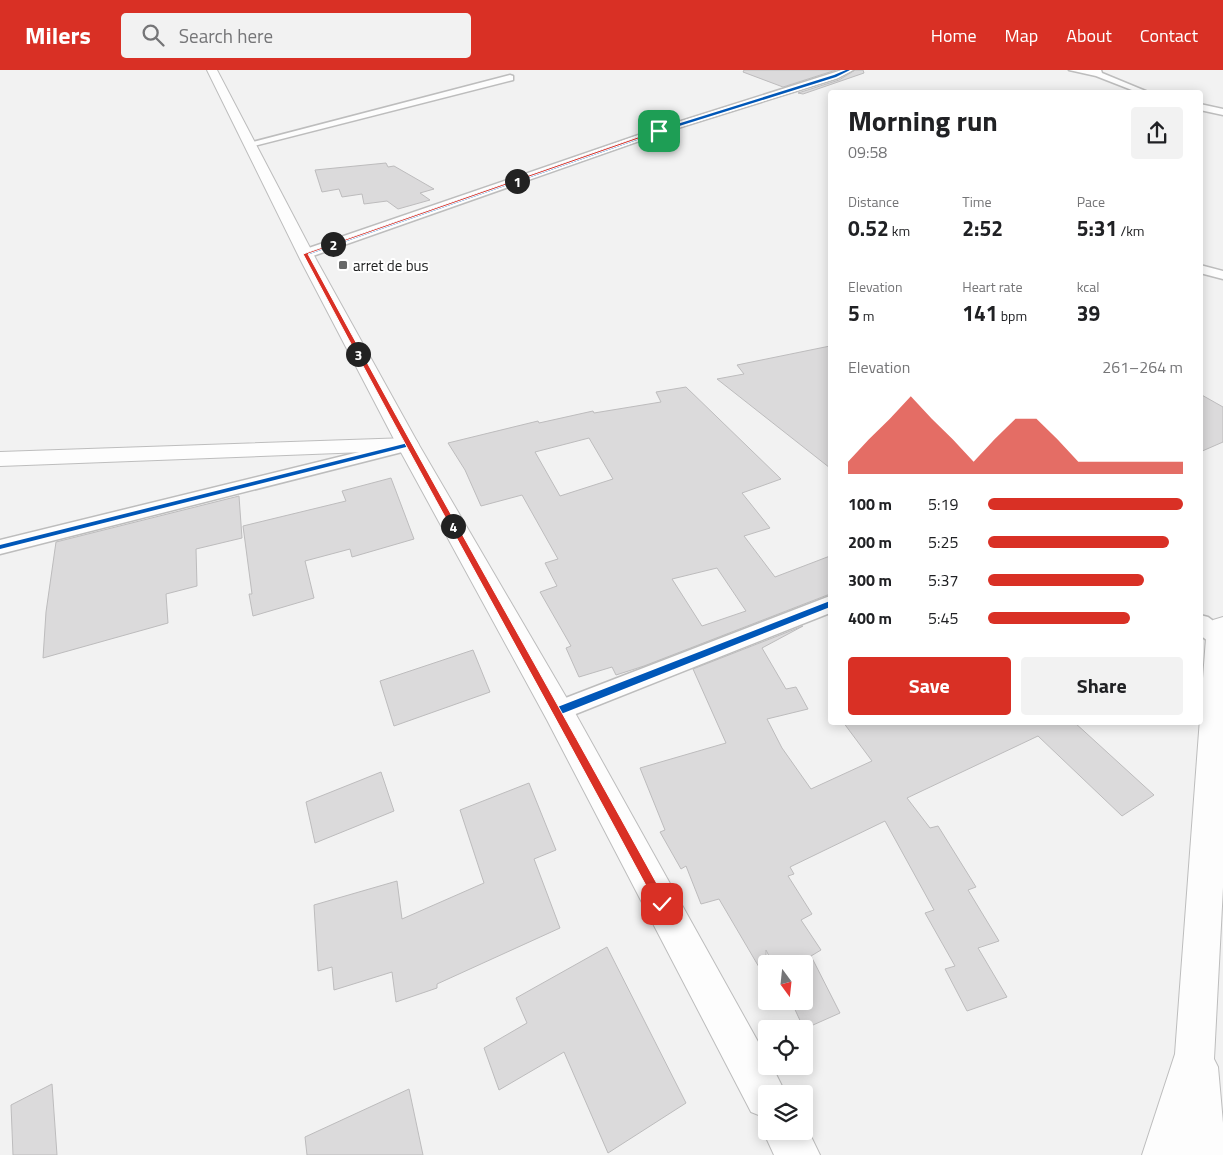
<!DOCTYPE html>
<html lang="en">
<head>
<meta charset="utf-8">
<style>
	body { margin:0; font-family:"Titillium Web",sans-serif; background:#f2f2f2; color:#202124; height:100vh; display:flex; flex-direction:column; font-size:19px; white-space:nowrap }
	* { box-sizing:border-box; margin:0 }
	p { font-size:16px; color:#757577 }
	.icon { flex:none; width:28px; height:28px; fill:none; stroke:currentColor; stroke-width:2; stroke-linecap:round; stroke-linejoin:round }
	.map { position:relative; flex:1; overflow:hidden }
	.drawer { position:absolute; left:828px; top:20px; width:375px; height:635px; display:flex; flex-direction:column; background:#fff; border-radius:5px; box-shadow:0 2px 12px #0003 }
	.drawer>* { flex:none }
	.needle { width:32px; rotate:165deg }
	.tools { position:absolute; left:758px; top:885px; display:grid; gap:10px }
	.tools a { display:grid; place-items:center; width:55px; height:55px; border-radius:5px; background:#fff; box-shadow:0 2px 12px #0003; font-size:25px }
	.pin { position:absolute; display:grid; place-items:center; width:42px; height:42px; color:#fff; margin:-21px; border-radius:10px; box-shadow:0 2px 8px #0006 }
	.km { position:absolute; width:25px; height:25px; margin:-12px; border-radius:50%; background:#222; color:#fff; font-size:14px; line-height:25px; text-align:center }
	.round { display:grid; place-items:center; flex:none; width:52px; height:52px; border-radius:5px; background:#f2f2f2 }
	.headline { display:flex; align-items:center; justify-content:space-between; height:85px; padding:0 20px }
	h1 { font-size:28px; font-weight:700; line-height:38px }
	.figures { display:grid; grid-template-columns:repeat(3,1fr); gap:8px; height:85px; padding:5px 20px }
	.figures div { display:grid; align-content:center }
	.figures b { font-size:21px; font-weight:700 }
	.figures small { font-size:14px; font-weight:400 }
	.figures p { font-size:14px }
	.chart { height:140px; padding:10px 20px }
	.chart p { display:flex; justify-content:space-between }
	.chart svg { width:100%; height:90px; margin-top:5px; fill:#d93025; opacity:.7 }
	.primary-button { display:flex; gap:10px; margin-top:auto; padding:10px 20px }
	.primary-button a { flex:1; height:58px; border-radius:5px; background:#d93025; color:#fff; font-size:20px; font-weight:700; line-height:58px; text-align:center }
	.primary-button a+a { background:#f2f2f2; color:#202124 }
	ul { padding:0 20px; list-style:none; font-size:16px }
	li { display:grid; grid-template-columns:80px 60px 1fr; align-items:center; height:38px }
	li i { height:12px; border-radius:6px; background:#d93025 }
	header { display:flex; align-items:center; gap:30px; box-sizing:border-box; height:70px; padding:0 25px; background:#d93025; color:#fff }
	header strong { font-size:24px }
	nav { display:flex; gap:28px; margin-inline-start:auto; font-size:18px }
	.search { width:350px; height:45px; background:#f2f2f2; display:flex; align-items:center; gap:12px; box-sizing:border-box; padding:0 18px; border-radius:5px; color:#757577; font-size:19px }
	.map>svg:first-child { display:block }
	.building { fill:#dbdadb; stroke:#bdbcbd; fill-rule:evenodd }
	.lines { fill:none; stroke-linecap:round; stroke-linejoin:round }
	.minor-casing { stroke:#bdbdbd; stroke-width:3 }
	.secondary-casing { stroke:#bdbdbd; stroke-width:2 }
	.primary-casing { stroke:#bdbdbd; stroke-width:2 }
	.minor { fill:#fdfdfd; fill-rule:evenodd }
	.secondary { fill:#fdfdfd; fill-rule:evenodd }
	.primary { fill:#fdfdfd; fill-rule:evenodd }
	.cycleway-casing { stroke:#fff; stroke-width:3 }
	.cycleway { fill:#0057b8; fill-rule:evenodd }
	.route { fill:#d93025; stroke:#fff }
	.poi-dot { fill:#686969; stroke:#fff; stroke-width:2 }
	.labels { text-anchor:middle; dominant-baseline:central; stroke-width:4; stroke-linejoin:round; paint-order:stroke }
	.far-poi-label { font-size:15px; fill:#1e1f1f; stroke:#fff; text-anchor:start }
</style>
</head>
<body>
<header>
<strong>Milers</strong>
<div class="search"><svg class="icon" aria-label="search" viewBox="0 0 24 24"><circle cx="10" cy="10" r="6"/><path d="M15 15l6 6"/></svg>Search here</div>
<nav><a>Home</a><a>Map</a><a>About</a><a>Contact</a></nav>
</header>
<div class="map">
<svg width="1223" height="1085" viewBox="0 0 1223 1085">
	<rect width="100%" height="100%" fill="#f2f2f2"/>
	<path class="building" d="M 744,0 L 836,0 L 783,17 L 743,2 Z
		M 855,0 L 863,0 L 864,3 L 803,24 L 798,23 L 839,10 Z
		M 386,93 L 388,97 L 394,96 L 434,119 L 420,123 L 430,130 L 398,139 L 387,131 L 364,134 L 362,124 L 342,127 L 339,119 L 322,122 L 315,100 Z
		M 830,276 L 830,398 L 717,309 L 744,304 L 737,295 Z
		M 686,317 L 781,409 L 742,423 L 770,458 L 744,466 L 775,507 L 830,486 L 830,524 L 644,596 L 616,605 L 612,597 L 579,607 L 566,578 L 571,576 L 540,522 L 557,516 L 545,493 L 558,489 L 522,425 L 481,436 L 465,400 L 448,373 L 538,351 L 539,353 L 593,341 L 594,343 L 661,332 L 656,322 ZM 589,368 L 613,409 L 560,426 L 535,382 ZM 717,498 L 746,541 L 702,556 L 672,509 Z
		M 1200,324 L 1223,337 L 1223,372 L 1200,382 Z
		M 391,408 L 414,469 L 352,487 L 350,479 L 305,491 L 314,528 L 253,546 L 249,524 L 252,524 L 243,456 L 346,431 L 342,421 Z
		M 239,426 L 242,468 L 196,479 L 197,516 L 166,524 L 168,553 L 43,588 L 46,542 L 56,472 Z
		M 803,556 L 762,578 L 786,619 L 796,617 L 808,639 L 767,649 L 782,678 L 811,719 L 872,691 L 843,652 L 1074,652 L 1154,725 L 1122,746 L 1038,666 L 907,728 L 930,758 L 938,756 L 976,817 L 968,820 L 999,871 L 978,878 L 1007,927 L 967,941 L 945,899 L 955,896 L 925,843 L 934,840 L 885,751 L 790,797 L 794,804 L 788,806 L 812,844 L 801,850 L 821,880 L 811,886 L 840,943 L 804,959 L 791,931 L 804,931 L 804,894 L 773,894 L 766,880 L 766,909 L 719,829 L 701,834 L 686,796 L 681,799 L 660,762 L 665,760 L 640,698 L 726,673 L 693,599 Z
		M 473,580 L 490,622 L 394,656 L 380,611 Z
		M 381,702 L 394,741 L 315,773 L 306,732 Z
		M 529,713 L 556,780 L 534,789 L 560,858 L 437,914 L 437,918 L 396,932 L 392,902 L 334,920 L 332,897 L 318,901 L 314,835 L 397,811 L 402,849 L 484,813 L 460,740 Z
		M 607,877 L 686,1033 L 608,1083 L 564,982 L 499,1020 L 484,978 L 527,953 L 516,928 Z
		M 52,1014 L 57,1085 L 13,1085 L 11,1035 Z
		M 409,1019 L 423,1085 L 307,1085 L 305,1067 Z"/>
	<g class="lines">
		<g class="minor-casing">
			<path id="minor" d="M 842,0 L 853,0 L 838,8 L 662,63 L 310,187 L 300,187 L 299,184 L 300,181 L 656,59 Z
				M 1069,0 L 1101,0 L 1102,3 L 1148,22 L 1137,22 L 1096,6 Z
				M 510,5 L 513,6 L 513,10 L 250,77 L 245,74 Z
				M 1200,34 L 1223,39 L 1223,45 L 1200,40 Z
				M 1200,195 L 1223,201 L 1223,209 L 1200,203 Z
				M 408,370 L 414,371 L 417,375 L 414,379 L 0,484 L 0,470 Z
				M 830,526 L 830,543 L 558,651 L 550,648 L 546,641 L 550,634 Z
				M 1200,545 L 1208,547 L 1223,558 L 1223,576 L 1212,574 L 1200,565 Z"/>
		</g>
		<g class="secondary-casing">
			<path id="secondary" d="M 408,368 L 416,370 L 419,375 L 416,380 L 0,396 L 0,382 Z"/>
		</g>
		<g class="primary-casing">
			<path id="primary" d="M 207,0 L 217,0 L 317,191 L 419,375 L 569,632 L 766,986 L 766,996 L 772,996 L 786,1024 L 766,1024 L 766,1048 L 751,1042 L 547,650 L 397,375 L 301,191 Z
				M 1223,547 L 1223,817 L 1214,989 L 1218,997 L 1223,1053 L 1223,1085 L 1142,1085 L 1175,984 L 1206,568 L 1213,550 Z
				M 804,1052 L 820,1085 L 774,1085 L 763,1061 L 766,1054 L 766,1061 L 804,1061 Z"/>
		</g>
		<use href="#minor" class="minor"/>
		<use href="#secondary" class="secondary"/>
		<use href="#primary" class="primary"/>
		<g class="cycleway-casing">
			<path id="cycleway" d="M 846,0 L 850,0 L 836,7 L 660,62 L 307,185 L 303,184 L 658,60 L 834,5 Z
				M 408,373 L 411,375 L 410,376 L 0,479 L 0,475 Z
				M 830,531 L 830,537 L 561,644 L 558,645 L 555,644 L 554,641 L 555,638 Z"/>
		</g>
		<use href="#cycleway" class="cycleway"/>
	</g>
	<path class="route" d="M 658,60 L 661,61 L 308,184 C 425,401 547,614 666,830 L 667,834 L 662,839 L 658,838 C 541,619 419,403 303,184 Z"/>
	<rect class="poi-dot" x="338" y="190" width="10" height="10" rx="2.5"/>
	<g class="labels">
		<g class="far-poi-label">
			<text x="353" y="195">arret de bus</text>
		</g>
	</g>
</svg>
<div class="tools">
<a><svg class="needle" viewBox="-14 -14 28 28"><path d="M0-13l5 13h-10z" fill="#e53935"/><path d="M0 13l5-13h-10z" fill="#757577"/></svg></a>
<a><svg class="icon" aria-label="locate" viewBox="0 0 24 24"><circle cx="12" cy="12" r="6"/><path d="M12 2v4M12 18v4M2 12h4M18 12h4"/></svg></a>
<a><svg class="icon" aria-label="layers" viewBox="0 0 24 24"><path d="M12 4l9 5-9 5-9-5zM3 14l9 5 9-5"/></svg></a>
</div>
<div class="pin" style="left:659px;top:61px;background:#1e9e55"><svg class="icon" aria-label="arrive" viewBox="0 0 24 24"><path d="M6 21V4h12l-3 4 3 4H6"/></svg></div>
<div class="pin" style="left:662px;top:834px;background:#d93025"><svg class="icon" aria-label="check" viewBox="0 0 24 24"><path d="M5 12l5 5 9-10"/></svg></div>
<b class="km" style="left:517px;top:111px">1</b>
<b class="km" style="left:333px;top:174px">2</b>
<b class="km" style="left:358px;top:284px">3</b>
<b class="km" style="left:453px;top:456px">4</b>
<section class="drawer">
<div class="headline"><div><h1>Morning run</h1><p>09:58</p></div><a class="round"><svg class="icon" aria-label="share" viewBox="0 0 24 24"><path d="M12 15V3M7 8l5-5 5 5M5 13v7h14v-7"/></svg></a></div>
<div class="figures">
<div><p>Distance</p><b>0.52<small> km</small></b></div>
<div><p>Time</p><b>2:52</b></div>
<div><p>Pace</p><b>5:31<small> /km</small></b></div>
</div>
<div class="figures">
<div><p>Elevation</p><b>5<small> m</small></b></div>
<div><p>Heart rate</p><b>141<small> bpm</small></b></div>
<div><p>kcal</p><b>39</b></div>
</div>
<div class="chart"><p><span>Elevation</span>261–264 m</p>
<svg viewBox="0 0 160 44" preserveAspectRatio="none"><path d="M0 44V38L10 27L20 17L30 6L40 17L50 27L60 38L70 27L80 17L90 17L100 27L110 38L120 38L130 38L140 38L150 38L160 38V44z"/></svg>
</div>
<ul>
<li><b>100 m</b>5:19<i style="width:100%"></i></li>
<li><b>200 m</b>5:25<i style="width:93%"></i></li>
<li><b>300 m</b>5:37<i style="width:80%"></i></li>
<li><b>400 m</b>5:45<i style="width:73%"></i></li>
</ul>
<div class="primary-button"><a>Save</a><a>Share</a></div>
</section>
</div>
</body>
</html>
